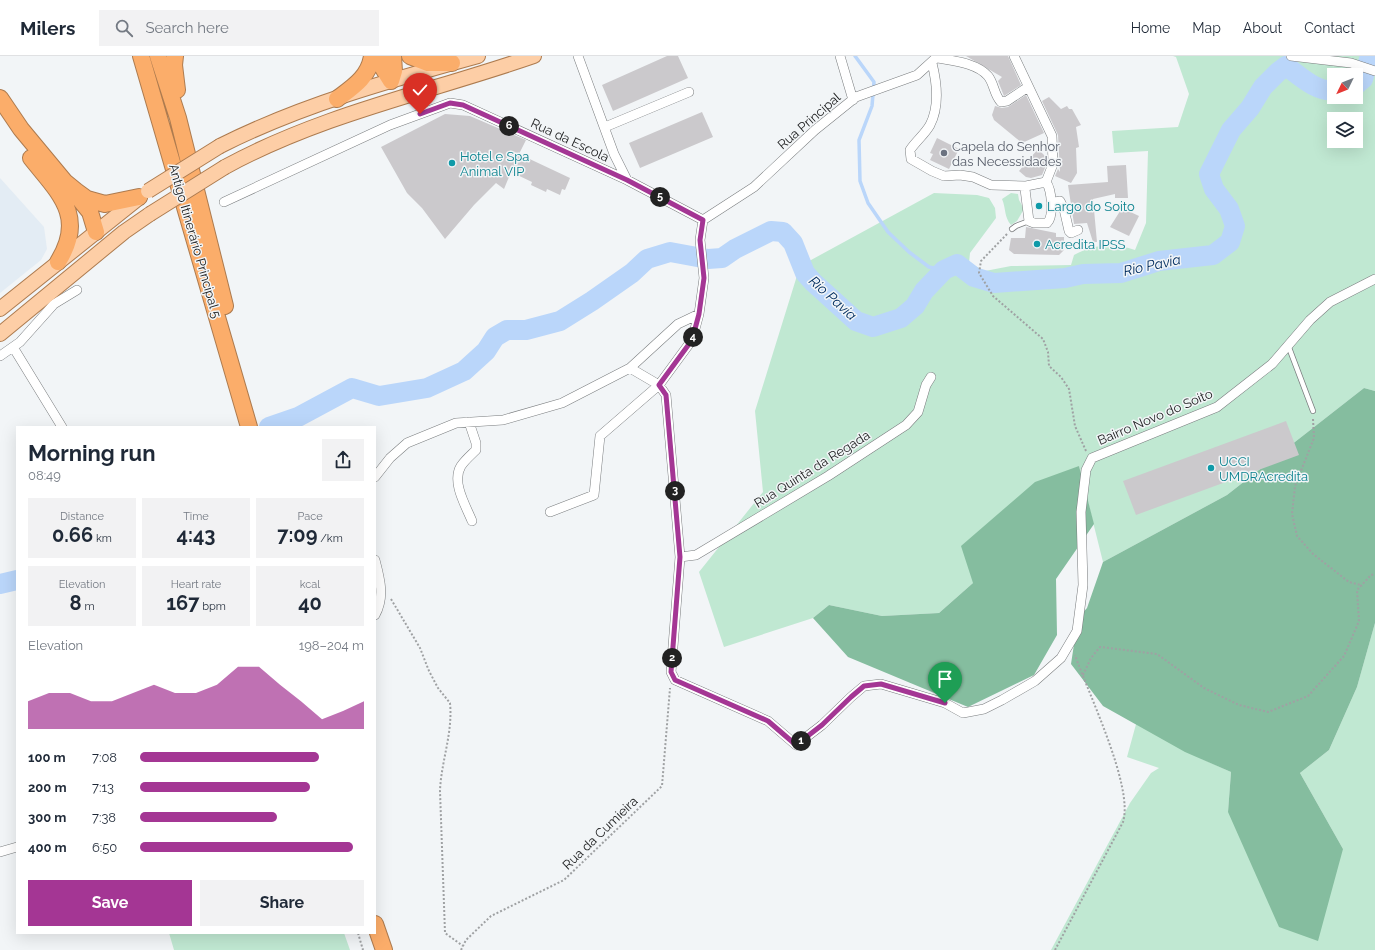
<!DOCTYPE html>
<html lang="en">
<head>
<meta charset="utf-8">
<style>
	body { margin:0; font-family:Raleway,sans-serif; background:#f2f2f3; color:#1f2937; height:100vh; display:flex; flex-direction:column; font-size:15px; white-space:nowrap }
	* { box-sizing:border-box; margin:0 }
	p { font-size:13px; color:#747a83 }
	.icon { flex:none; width:22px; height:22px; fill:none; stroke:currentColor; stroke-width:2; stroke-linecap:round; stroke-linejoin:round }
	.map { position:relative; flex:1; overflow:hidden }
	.side { position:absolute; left:16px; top:370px; width:360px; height:508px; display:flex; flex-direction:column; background:#fff; border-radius:0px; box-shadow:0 4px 16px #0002 }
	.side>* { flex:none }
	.needle { width:26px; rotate:227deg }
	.buttons { position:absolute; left:1327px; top:12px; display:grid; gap:8px }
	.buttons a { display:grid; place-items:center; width:36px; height:36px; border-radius:0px; background:#fff; box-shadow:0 4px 16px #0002; font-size:20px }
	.pin { position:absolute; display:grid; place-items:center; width:34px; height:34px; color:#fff; margin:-41px -17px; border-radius:50% 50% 50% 0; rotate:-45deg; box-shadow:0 0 4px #0007 }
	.pin .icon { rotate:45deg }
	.km { position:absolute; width:20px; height:20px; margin:-10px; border-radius:50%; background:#222; color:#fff; font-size:11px; line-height:20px; text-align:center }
	.round { display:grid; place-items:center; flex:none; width:42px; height:42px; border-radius:0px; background:#f2f2f3 }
	.headline { display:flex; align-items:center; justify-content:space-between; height:68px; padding:0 12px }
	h1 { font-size:22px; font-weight:700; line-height:30px }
	.figures { display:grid; grid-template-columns:repeat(3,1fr); gap:6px; height:68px; padding:4px 12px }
	.figures div { display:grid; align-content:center; border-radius:0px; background:#f2f2f3; text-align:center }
	.figures b { font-size:20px; font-weight:700 }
	.figures small { font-size:11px; font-weight:400 }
	.figures p { font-size:11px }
	.chart { height:112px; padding:8px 12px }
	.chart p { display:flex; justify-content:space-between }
	.chart svg { width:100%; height:72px; margin-top:4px; fill:#a43694; opacity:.7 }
	.primary-button { display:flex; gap:8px; margin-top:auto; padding:8px 12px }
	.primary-button a { flex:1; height:46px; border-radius:0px; background:#a43694; color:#fff; font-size:16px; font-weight:700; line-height:46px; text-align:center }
	.primary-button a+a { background:#f2f2f3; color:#1f2937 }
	ul { padding:0 12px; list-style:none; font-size:13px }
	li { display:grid; grid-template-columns:64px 48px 1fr; align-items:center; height:30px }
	li i { height:10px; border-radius:5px; background:#a43694 }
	header { display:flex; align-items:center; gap:24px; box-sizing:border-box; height:56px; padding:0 20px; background:#fff; border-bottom:1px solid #e0e1e3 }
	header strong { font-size:19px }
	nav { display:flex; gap:22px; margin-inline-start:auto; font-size:14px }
	.search { width:280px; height:36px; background:#f2f2f3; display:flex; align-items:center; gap:10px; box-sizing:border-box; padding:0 14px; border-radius:0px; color:#747a83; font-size:15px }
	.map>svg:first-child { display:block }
	.built { fill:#e3ecf4 }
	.green { fill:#c0e8d2; fill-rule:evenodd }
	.forest { fill:#85bd9f }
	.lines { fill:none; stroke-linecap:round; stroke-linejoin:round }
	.stream { stroke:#bad6fa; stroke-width:3.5 }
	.river { stroke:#bad6fa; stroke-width:20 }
	.building { fill:#cbc9cc }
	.lane-casing { stroke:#7a7d7f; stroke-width:6 }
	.street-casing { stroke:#7a7d7f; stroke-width:10 }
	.primary-casing { stroke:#ad7b4f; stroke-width:16 }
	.highway-casing { stroke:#ad7b4f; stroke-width:18 }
	.path { stroke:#9fa1a3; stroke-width:2; stroke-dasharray:2 2; stroke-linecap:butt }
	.lane { stroke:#fff; stroke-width:4.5 }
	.street { stroke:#fff; stroke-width:9 }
	.primary { stroke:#fdcea6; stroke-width:14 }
	.highway { stroke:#fbad6a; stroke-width:16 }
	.primary-bridge-casing { stroke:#ad7b4f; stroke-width:16; stroke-linecap:butt }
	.primary-bridge { stroke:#fdcea6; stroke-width:14 }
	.route-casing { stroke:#fff; stroke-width:8 }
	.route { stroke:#a43694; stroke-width:5 }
	.worship-dot { fill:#6b7280; stroke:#f2f5f7; stroke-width:1.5 }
	.culture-dot { fill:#0f9aa8; stroke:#f2f5f7; stroke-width:1.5 }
	.labels { text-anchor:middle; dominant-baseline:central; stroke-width:3; stroke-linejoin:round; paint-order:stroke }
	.street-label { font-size:13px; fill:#1c1d1e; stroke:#f2f5f7 }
	.worship-label { font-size:13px; fill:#5b616d; stroke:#f2f5f7; text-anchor:start }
	.culture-label { font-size:13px; fill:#0d838f; stroke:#f2f5f7; text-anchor:start }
	.water-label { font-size:14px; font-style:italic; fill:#002d60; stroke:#f2f5f7 }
</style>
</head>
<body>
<header>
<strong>Milers</strong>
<div class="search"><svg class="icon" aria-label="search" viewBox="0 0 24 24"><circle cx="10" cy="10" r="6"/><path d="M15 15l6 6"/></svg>Search here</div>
<nav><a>Home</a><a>Map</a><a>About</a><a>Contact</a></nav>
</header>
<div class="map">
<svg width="1375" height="894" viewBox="0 0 1375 894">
	<rect width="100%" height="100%" fill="#f2f5f7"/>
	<path class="built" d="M 0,122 L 44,171 L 47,193 L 41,204 L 0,237 Z"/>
	<path class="green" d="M 1173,0 L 1375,0 L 1375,335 L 1364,332 L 1227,439 L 1103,506 L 1079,410 L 973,527 L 939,557 L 882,560 L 829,549 L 813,562 L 724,591 L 699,516 L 763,436 L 755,355 L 800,210 L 934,137 L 977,139 L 989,142 L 995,152 L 996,162 L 970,197 L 969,207 L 985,215 L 1011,210 L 1071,209 L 1074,199 C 1094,188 1114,186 1135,194 L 1146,167 L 1148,95 L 1114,97 L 1112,75 L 1178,71 L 1189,38 L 1176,1 ZM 1334,19 L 1356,19 L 1356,41 L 1334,41 ZM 1334,63 L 1356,63 L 1356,85 L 1334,85 Z
		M 1011,137 L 1018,138 L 1019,144 L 1024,153 L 1017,165 L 1011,169 C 1004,161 1006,152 1002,143 Z
		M 1375,567 L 1375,894 L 1051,894 L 1130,747 L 1151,717 L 1159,712 L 1127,701 L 1138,661 L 1202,703 L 1231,716 L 1228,756 L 1343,793 L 1300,717 L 1329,694 L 1357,631 Z
		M 169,877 L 344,877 L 350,894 L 174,894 Z"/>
	<path class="forest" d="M 1364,332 L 1375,335 L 1375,567 L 1357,631 L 1329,694 L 1300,717 L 1343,793 L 1318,885 L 1279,871 L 1228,756 L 1231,716 L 1185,696 L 1103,650 L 1071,608 L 1078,562 L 1087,552 L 1103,506 L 1227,439 Z
		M 1079,410 L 1094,468 L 1056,523 L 1057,579 L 1034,619 L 968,651 L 848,601 L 813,562 L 829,549 L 882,560 L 939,557 L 973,527 L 961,490 L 1035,426 Z"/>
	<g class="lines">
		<path class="stream" d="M 855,0 L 874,26 L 872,50 L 859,84 L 860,125 L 868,147 L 888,176 L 909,196 L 929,211 L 944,214"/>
		<path class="river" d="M 1356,29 L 1363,23 L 1370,0
			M 269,371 L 298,361 L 352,332 L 379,340 L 427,332 L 464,315 L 486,295 L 495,281 L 507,274 L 526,274 L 560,265 L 592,245 L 632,217 L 647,203 L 670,196 L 708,203 L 722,202 L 735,193 L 771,175 L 783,176 L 793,187 L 805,217 L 813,226 L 856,265 L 873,271 L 901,262 L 915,250 L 924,235 L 944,214 L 957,208 L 974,221 L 994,227 L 1065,222 L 1083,218 L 1121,217 L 1159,205 L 1213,199 L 1230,186 L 1235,170 L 1229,153 L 1214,133 L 1209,118 L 1231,74 L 1250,52 L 1263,31 L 1278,16 L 1286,10 C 1299,19 1317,37 1334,34
			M 0,528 L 17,524"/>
	</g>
	<path class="building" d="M 667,0 L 678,0 L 688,22 L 613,55 L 602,29 Z
		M 966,0 L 1008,0 L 1021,29 L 1004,40 L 998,25 L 1002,21 Z
		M 1026,39 L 1044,77 L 1022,87 L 994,64 L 992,59 L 995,50 L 1002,52 L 1008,51 Z
		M 1049,41 L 1061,53 L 1067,50 L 1069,53 L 1072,53 L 1081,69 L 1076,71 L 1079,91 L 1076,92 L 1077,117 L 1071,127 L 1055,120 L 1058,113 L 1060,116 L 1058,79 L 1042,45 Z
		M 702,56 L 713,81 L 640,112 L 629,87 Z
		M 445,58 L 470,60 L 526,84 L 519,98 L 570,122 L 565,134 L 562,133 L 560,139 L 547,133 L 546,136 L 531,129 L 532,126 L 511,116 L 504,133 L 496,127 L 474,149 L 445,183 L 422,152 L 407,137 L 381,91 Z
		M 937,82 L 959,93 L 949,113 L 930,104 L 933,98 L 930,97 Z
		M 1038,93 L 1047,102 L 1047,107 L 1042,119 L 1031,122 L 1026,121 L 1019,115 Z
		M 1126,109 L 1128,142 L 1115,142 L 1115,138 L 1093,143 L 1097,186 L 1093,186 L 1087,167 L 1074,168 L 1068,129 L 1108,126 L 1107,110 Z
		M 1122,152 L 1139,160 L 1129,180 L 1110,171 Z
		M 1026,171 L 1056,177 L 1056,181 L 1064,181 L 1064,194 L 1059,199 L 1014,198 L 1009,194 L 1011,182 L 1025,182 Z
		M 1286,365 L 1299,399 L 1136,459 L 1123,425 Z"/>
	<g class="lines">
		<g class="lane-casing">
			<path id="lane" d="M 1012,173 L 1016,170 L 1029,165
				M 1288,289 L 1313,355"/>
		</g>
		<g class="street-casing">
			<path id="street" d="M 578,0 L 614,98 L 627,124
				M 840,0 L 853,44
				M 1014,0 L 1052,80 L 1053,108 L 1046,126
				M 1291,0 L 1351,7 L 1375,15
				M 938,2 C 954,5 977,7 988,20 C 994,27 994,39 1001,46 L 1007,45 L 1028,31
				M 932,7 C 937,27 940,50 930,69 C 925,78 916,85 910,94 L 911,103 L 932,115 L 944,120 L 960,119 L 973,121 L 991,129 L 1026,130 L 1046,126
				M 605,71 L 689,36
				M 1026,130 L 1025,133 L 1029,165 L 1034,167 L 1047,167 C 1054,161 1052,134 1046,126
				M 224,146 L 390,69 L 450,47 L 463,49 L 627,124 L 703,164
				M 1051,147 L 1060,145 L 1064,153 L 1069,175 L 1071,177 L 1078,174
				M 703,164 L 754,131 L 815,74 L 856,41 L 917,19 L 938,0
				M 699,258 L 678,268 L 630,312 L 659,329 L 692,284 L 699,258 L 704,222 L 700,184 L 703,164
				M 13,291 L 62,371
				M 0,300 L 20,286 L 54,248 L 77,234
				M 469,366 L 476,387 L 476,394 C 471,399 465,404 461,410 C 451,426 466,450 472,465
				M 375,421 L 390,402 L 407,387 L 456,367 L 503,364 L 562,347 L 630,312
				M 550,456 L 594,439 L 600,380 L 659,329 L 666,339 L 680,501 L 671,616 L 675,624 L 768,665 L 796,689 L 822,669 L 851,641 L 864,630 L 881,628 L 945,647 L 963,657 L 984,653 L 1002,644 L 1035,625 L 1061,602 L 1077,575 L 1083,529 L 1081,456 L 1086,414 L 1092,402 L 1217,351 L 1272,308 L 1310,264 L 1330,246 L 1375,223
				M 680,501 L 696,499 L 828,420 L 906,369 L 918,356 L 926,329 L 931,321
				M 375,504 C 380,523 385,541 375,559
				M 0,796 L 17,791"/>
		</g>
		<g class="primary-casing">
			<path id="primary" d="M 220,90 C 301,49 391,24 478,0
				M 225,111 C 322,58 430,36 534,0
				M 0,253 L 140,141
				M 0,278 L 124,176 L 150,158"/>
		</g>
		<g class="highway-casing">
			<path id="highway" d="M 141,0 L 249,371
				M 158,0 L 178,62 L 225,250
				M 175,0 L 174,9 L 177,34
				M 380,0 L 383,12 L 391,25
				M 410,0 L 428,7 L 452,7
				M 391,25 L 394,15 L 393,0
				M 0,42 L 21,73 L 65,126 L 76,135 L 87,143 L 105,148 L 139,141
				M 337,43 C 353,31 369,21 372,0
				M 31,102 C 58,136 87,160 58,206
				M 77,140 L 90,156 L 96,176
				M 375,868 L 384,894"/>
		</g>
		<path class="path" d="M 1007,178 L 981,205 L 979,217 L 993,240 L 1043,283 L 1048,296 L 1049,310 L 1061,321 L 1069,333 L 1075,370 L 1086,395
			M 1313,363 L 1314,382 L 1295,430 L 1292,458 L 1297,480 L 1313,498 L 1349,526 L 1361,529
			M 391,543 L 420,592 L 429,615 L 438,632 L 450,647 C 453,677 441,706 440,735 L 445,877 L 463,890
			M 1083,619 L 1091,602 L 1100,591 L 1157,598 L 1204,632 L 1239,649 L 1268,656 L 1308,640 L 1344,600 L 1359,565 L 1357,534 L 1371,519 L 1375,518
			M 358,877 L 363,894
			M 461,894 L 466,884 L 491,860 L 564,824 L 662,730 L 670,632
			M 1055,894 L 1123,766 C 1134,731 1088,637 1075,599"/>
		<use href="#lane" class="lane"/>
		<use href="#street" class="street"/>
		<use href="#primary" class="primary"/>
		<use href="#highway" class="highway"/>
		<g class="primary-bridge-casing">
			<path id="primary-bridge" d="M 148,135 L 220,90
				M 150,158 L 225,111"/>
		</g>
		<use href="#primary-bridge" class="primary-bridge"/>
	</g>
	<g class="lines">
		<g class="route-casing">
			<path id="route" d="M 420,58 L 450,47 L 463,49 L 627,124 L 703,164 L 700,184 L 704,222 L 699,258 L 692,284 L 659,329 L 666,339 L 680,501 L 671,616 L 675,624 L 768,665 L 796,689 L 822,669 L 851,641 L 864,630 L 881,628 L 945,647"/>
		</g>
		<use href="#route" class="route"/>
	</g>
	<circle class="worship-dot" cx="944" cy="97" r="4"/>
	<g class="culture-dot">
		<circle cx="452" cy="107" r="4"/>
		<circle cx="1039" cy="150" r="4"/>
		<circle cx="1037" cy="188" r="4"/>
		<circle cx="1211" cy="412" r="4"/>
	</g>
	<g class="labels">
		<g class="street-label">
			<text transform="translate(809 65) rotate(-41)">Rua Principal</text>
			<text transform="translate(570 84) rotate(25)">Rua da Escola</text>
			<text transform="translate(195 185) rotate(74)">Antigo Itinerário Principal 5</text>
			<text transform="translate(1155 361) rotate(-23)">Bairro Novo do Soito</text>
			<text transform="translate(812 413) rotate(-32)">Rua Quinta da Regada</text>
			<text transform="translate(600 777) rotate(-44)">Rua da Cumieira</text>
		</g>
		<g class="worship-label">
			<text x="952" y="90">Capela do Senhor<tspan x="952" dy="15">das Necessidades</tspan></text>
		</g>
		<g class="culture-label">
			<text x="460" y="100">Hotel e Spa<tspan x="460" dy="15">Animal VIP</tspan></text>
			<text x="1047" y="150">Largo do Soito</text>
			<text x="1045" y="188">Acredita IPSS</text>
			<text x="1219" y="405">UCCI<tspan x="1219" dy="15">UMDRAcredita</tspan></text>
		</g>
		<g class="water-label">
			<text transform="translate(1152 209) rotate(-12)">Rio Pavia</text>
			<text transform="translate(833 242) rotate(42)">Rio Pavia</text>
		</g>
	</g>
</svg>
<div class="buttons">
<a><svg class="needle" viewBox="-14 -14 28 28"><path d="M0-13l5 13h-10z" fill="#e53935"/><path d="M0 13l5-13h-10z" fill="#747a83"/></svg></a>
<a><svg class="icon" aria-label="layers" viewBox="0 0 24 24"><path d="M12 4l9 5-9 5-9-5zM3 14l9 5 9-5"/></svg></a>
</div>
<div class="pin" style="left:945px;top:647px;background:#1e9e55"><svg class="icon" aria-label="arrive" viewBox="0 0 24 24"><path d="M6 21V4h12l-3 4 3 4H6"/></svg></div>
<div class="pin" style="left:420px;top:58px;background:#d93025"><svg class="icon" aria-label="check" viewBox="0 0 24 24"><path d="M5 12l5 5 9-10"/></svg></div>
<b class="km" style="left:801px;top:685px">1</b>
<b class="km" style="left:672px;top:602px">2</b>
<b class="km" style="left:675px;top:435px">3</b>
<b class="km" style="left:693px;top:281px">4</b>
<b class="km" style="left:660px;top:141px">5</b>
<b class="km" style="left:509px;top:70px">6</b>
<section class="side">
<div class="headline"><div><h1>Morning run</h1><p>08:49</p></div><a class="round"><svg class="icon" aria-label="share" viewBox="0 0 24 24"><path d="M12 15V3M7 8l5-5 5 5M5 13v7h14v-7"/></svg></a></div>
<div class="figures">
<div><p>Distance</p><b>0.66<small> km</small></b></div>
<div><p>Time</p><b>4:43</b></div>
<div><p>Pace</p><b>7:09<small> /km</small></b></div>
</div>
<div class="figures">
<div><p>Elevation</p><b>8<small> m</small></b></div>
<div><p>Heart rate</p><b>167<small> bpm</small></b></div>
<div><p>kcal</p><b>40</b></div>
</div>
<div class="chart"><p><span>Elevation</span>198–204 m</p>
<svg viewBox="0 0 160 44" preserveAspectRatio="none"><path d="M0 44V27L10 22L20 22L30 27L40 27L50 22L60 17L70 22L80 22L90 17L100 6L110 6L120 17L130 27L140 38L150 33L160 27V44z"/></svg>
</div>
<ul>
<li><b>100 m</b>7:08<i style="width:80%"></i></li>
<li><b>200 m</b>7:13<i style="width:76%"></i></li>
<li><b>300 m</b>7:38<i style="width:61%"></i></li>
<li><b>400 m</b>6:50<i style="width:95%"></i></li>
</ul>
<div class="primary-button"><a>Save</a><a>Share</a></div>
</section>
</div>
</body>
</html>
